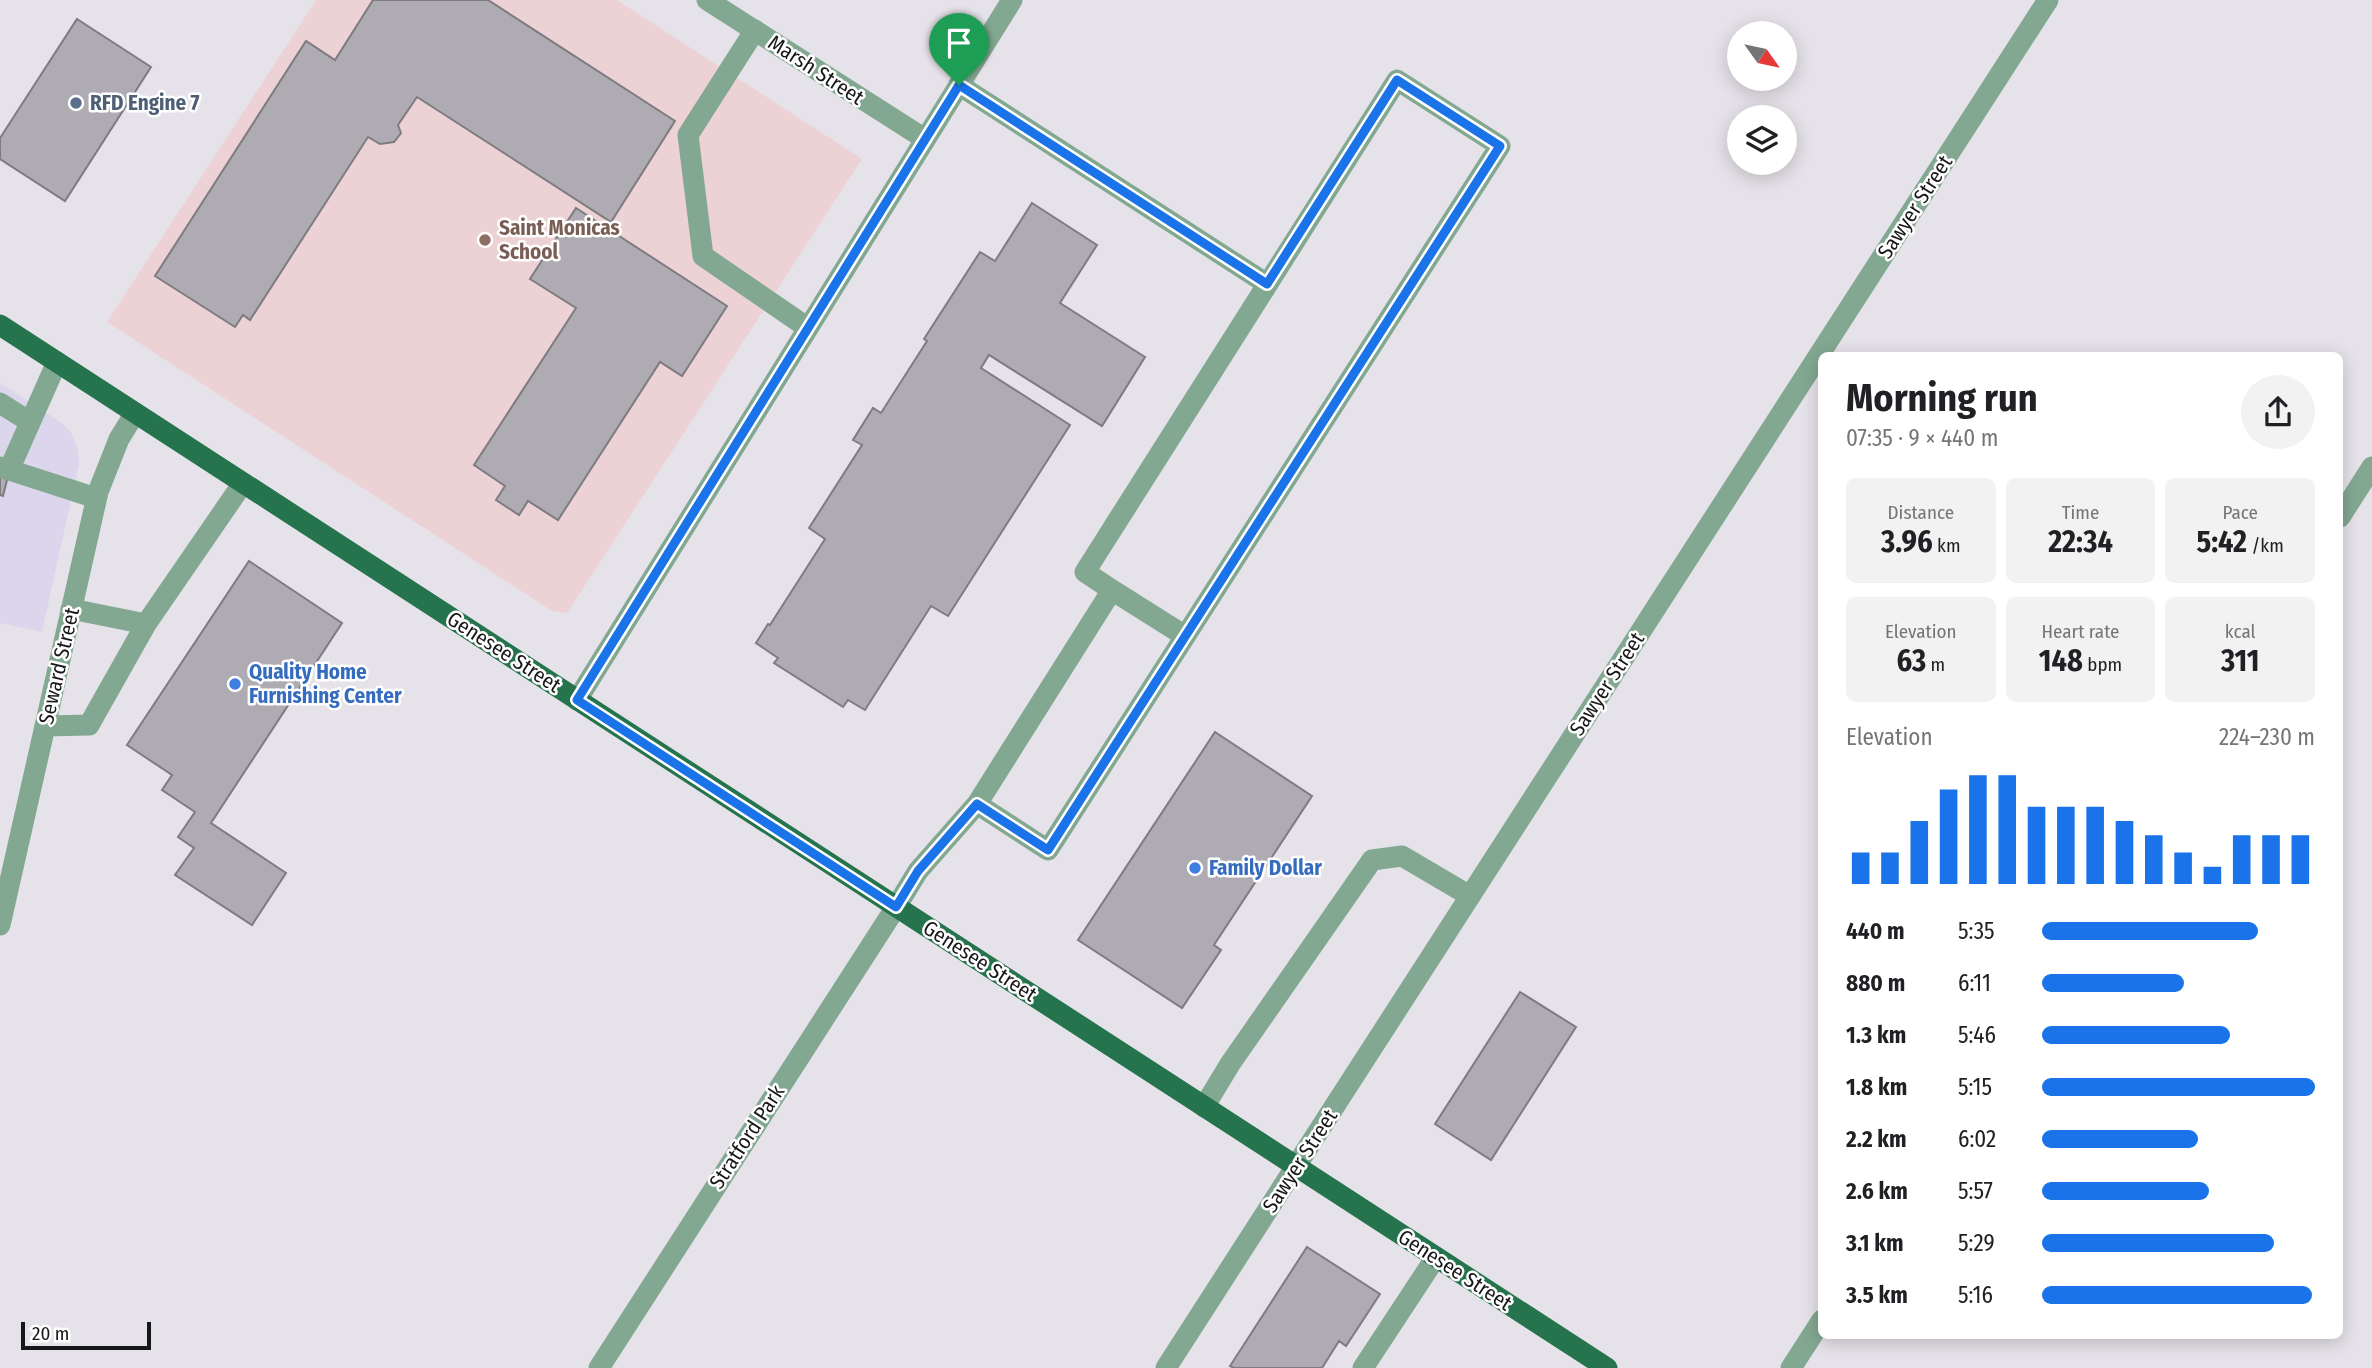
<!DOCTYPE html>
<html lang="en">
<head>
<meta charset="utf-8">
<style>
	body { margin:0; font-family:"Fira Sans Condensed",sans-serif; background:#f2f2f2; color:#202124; height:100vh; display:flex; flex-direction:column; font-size:26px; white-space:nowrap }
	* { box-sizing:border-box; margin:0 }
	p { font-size:23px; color:#757577 }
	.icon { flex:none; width:38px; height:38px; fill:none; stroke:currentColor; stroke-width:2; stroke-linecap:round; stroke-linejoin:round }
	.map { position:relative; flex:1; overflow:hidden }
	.sheet { position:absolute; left:1818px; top:352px; width:525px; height:987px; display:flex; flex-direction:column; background:#fff; border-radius:10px; box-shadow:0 4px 18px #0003 }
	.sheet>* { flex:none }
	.needle { width:46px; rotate:123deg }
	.tools { position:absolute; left:1727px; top:21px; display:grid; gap:14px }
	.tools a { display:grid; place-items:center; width:70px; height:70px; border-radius:50%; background:#fff; box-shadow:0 4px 18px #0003; font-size:35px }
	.scale { position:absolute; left:21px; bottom:18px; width:130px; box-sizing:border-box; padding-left:7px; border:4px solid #171618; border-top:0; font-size:19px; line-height:24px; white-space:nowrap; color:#171618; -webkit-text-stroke:5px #fff; paint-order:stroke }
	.pin { position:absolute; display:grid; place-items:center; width:60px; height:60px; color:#fff; margin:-72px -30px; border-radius:50% 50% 50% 0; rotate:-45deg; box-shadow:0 0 7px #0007 }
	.pin .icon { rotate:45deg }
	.round { display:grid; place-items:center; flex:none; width:74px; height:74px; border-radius:37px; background:#f2f2f2 }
	.headline { display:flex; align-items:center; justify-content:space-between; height:119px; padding:0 28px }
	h1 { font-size:38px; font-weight:700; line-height:52px }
	.metrics { display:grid; grid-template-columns:repeat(3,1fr); gap:10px; height:119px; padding:7px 28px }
	.metrics div { display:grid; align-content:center; border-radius:10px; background:#f2f2f2; text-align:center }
	.metrics b { font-size:30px; font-weight:700 }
	.metrics small { font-size:19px; font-weight:400 }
	.metrics p { font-size:19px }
	.chart { height:196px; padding:14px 28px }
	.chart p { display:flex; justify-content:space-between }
	.chart svg { width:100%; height:126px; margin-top:7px; stroke:#1a73e8; stroke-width:6 }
	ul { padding:0 28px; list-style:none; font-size:23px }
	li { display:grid; grid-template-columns:112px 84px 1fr; align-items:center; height:52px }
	li i { height:18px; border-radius:9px; background:#1a73e8 }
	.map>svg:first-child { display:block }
	.commercial { fill:#dbd6ec }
	.education { fill:#edd2d5 }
	.building { fill:#afabb2; stroke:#7e7b81; stroke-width:2 }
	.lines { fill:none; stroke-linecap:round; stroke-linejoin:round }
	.service { stroke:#83a891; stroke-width:21 }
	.minor { stroke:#83a891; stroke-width:21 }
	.tertiary { stroke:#83a891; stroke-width:21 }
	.primary { stroke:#26744e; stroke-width:21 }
	.route-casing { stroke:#fff; stroke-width:14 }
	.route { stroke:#1a73e8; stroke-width:9 }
	.service-dot { fill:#5c6f8a; stroke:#fff; stroke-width:2.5 }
	.education-dot { fill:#8d6e63; stroke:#fff; stroke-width:2.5 }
	.shop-dot { fill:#3f7fe0; stroke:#fff; stroke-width:2.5 }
	.labels { text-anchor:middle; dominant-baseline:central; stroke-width:5; stroke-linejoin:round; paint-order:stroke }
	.street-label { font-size:21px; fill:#171618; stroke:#fff }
	.service-label { font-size:21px; font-weight:bold; fill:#4e5e75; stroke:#fff; text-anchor:start }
	.education-label { font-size:21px; font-weight:bold; fill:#785e54; stroke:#fff; text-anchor:start }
	.shop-label { font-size:21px; font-weight:bold; fill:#366cbe; stroke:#fff; text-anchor:start }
</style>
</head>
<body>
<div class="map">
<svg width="2372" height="1368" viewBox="0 0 2372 1368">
	<rect width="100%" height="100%" fill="#e6e2e9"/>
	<path class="commercial" d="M 0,383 L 62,423 L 72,434 L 78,450 L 79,464 L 42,632 L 0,623 Z"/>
	<path class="education" d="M 316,0 L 617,0 L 862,159 L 567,613 L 552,611 L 107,322 Z"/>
	<path class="building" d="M 373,0 L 488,0 L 675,121 L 611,222 L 417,97 L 398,125 L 401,133 L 394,142 L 380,144 L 368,137 L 250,320 L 243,315 L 235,327 L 155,276 L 306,41 L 335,60 Z
		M 77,19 L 151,67 L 65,201 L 0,159 L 0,138 Z
		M 1032,203 L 1097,245 L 1060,303 L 1145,357 L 1102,426 L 989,355 L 981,368 L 1070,425 L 948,616 L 931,606 L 865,710 L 848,700 L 843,707 L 774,663 L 778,658 L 756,643 L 768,624 L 770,625 L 825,539 L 809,528 L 862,445 L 853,440 L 873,408 L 881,413 L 927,341 L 924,339 L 980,252 L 995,261 Z
		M 576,208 L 727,306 L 682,376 L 660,362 L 558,520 L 528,501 L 519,515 L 496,500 L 505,486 L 474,465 L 576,308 L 530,279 Z
		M 0,475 L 8,476 L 3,496 L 0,495 Z
		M 249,561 L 342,623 L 211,823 L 286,873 L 252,925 L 175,875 L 194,848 L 178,837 L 195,812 L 162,790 L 172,775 L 127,745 Z
		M 1215,732 L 1312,796 L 1214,945 L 1221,950 L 1182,1008 L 1078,940 Z
		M 1520,992 L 1576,1027 L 1491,1160 L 1435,1124 Z
		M 1307,1247 L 1380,1294 L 1346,1346 L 1339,1341 L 1322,1368 L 1234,1368 L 1230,1366 Z"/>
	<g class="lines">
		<path class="service" d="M 755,30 L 688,135 L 703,256 L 808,328
			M 959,85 L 1267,284
			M 0,403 L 30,422
			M 0,467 L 96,498
			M 9,470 L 57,362
			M 1112,590 L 1185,636
			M 71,609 L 146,624
			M 45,726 L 89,725 L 146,624 L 243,483
			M 896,907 L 918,871 L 977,804 L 1112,590 L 1085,572 L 1397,80 L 1500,146 L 1048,850 L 977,804
			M 1204,1107 L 1230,1064 L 1372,860 L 1402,856 L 1470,896
			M 1363,1368 L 1436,1257"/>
		<path class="minor" d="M 707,0 L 925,139
			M 2340,517 L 2372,467
			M 577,700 L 1012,0
			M 599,1368 L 896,907
			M 1166,1368 L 1296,1166
			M 1791,1368 L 1822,1320"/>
		<path class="tertiary" d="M 0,925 L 98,492 L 119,439 L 135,413
			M 1296,1166 L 2048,0"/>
		<path class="primary" d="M 0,325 L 1607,1368"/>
	</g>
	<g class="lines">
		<g class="route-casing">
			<path id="route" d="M 1397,80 L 1500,146 L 1048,850 L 977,804 L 918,871 L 896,907 L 577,700 L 959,85 L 1267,284 Z"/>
		</g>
		<use href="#route" class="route"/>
	</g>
	<circle class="service-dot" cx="76" cy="103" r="7"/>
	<circle class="education-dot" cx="485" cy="240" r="7"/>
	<g class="shop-dot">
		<circle cx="235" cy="684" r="7"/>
		<circle cx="1195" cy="868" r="7"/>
	</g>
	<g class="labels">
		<g class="street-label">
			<text transform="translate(816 70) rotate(33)">Marsh Street</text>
			<text transform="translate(1915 207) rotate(-57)">Sawyer Street</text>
			<text transform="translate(504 652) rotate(33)">Genesee Street</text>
			<text transform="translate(59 666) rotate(-77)">Seward Street</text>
			<text transform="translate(1607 684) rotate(-57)">Sawyer Street</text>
			<text transform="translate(980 961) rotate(33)">Genesee Street</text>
			<text transform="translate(747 1137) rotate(-57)">Stratford Park</text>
			<text transform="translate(1300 1161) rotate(-57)">Sawyer Street</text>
			<text transform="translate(1455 1270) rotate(33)">Genesee Street</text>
		</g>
		<g class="service-label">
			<text x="90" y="103">RFD Engine 7</text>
		</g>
		<g class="education-label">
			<text x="499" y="228">Saint Monicas<tspan x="499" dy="24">School</tspan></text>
		</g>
		<g class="shop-label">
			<text x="249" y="672">Quality Home<tspan x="249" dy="24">Furnishing Center</tspan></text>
			<text x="1209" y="868">Family Dollar</text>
		</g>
	</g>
</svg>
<div class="tools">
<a><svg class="needle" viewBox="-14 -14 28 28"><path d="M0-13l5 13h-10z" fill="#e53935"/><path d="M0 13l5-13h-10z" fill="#757577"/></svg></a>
<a><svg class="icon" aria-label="layers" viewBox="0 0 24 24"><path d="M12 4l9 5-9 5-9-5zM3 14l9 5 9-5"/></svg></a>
</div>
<div class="scale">20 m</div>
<div class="pin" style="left:959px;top:85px;background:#1e9e55"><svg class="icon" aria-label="arrive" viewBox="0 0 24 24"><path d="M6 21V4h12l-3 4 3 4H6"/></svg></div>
<section class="sheet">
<div class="headline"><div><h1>Morning run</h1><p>07:35 · 9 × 440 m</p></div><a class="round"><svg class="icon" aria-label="share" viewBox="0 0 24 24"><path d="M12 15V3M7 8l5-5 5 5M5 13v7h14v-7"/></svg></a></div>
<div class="metrics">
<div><p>Distance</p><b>3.96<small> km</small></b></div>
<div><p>Time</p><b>22:34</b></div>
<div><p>Pace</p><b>5:42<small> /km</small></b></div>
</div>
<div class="metrics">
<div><p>Elevation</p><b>63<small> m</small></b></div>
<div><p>Heart rate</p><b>148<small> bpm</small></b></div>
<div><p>kcal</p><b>311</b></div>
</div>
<div class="chart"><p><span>Elevation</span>224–230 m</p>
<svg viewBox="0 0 160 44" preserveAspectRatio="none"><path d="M5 44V33M15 44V33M25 44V22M35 44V11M45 44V6M55 44V6M65 44V17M75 44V17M85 44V17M95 44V22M105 44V27M115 44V33M125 44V38M135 44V27M145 44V27M155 44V27"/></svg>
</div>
<ul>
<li><b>440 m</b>5:35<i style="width:79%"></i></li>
<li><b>880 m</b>6:11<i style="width:52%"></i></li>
<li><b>1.3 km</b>5:46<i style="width:69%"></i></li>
<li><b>1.8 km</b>5:15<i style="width:100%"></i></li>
<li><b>2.2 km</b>6:02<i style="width:57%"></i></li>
<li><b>2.6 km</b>5:57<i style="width:61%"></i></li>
<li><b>3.1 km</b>5:29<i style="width:85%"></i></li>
<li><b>3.5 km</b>5:16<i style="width:99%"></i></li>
</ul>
</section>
</div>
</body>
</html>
